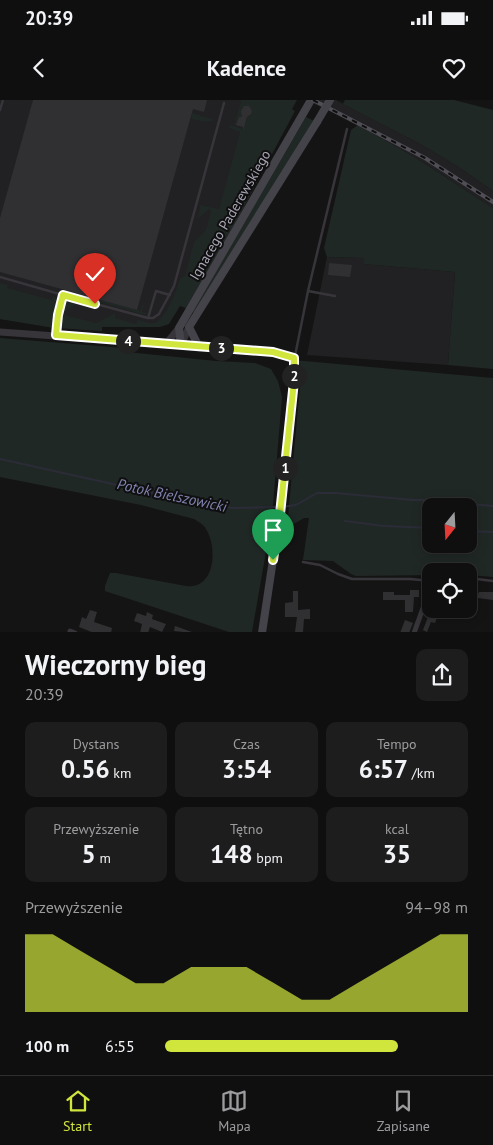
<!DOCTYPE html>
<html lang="pl">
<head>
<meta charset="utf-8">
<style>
	body { margin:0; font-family:"PT Sans",sans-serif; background:#1e1d1e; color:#f1f3f6; height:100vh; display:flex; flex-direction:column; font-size:19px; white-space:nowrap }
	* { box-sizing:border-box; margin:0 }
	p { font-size:16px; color:#9c9c9f }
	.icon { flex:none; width:28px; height:28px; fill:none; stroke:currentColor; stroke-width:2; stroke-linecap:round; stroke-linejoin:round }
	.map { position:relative; height:532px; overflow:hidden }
	.sheet { display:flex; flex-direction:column; background:#100f10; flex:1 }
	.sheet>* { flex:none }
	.needle { width:32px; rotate:198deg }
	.tools { position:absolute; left:422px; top:398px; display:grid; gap:10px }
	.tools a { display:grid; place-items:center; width:55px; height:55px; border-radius:10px; background:#100f10; box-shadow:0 2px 12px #0003,0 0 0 1px #302f30; font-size:25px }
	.pin { position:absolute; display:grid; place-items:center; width:42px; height:42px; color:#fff; margin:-51px -21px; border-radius:50% 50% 50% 0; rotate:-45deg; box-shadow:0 0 5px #0007 }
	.pin .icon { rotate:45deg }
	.km { position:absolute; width:25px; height:25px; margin:-12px; border-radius:50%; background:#222; color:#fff; font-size:14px; line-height:25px; text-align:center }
	.round { display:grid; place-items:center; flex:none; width:52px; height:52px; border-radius:10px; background:#1e1d1e }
	.headline { display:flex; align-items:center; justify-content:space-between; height:85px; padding:0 25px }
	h1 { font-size:28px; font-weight:800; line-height:38px }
	.metrics { display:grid; grid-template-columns:repeat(3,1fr); gap:8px; height:85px; padding:5px 25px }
	.metrics div { display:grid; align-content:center; border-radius:10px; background:#1e1d1e; text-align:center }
	.metrics b { font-size:25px; font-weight:800 }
	.metrics small { font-size:14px; font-weight:400 }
	.metrics p { font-size:14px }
	.chart { height:140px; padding:10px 25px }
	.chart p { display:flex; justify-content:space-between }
	.chart svg { width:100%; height:90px; margin-top:5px; fill:#d1e63c; opacity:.7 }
	ul { padding:0 25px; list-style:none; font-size:16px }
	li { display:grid; grid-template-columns:80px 60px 1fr; align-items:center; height:38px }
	li i { height:12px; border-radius:6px; background:#d1e63c }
	.status { display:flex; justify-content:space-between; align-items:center; height:35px; padding:0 25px; background:#100f10; direction:ltr }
	.status svg { height:14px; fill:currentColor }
	header { display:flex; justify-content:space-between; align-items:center; height:65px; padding:0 25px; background:#100f10; font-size:22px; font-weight:800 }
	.tabs { display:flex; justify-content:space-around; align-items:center; height:70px; border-top:1px solid #302f30; background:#100f10; font-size:14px; color:#9c9c9f }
	.tabs a { display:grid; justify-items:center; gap:2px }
	.tabs .on { color:#d1e63c }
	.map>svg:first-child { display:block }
	.built { fill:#212022 }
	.green { fill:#202825; fill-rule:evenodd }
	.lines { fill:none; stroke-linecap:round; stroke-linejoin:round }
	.stream { stroke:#2b2c38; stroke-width:2 }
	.building { fill:#302f31 }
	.service { stroke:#37353a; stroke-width:2.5 }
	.minor { stroke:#37353a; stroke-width:5 }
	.tertiary { stroke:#37353a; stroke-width:7 }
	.secondary { stroke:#45434a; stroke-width:8 }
	.rail-casing { stroke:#504e55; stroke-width:4 }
	.rail { stroke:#100f10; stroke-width:2; stroke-dasharray:5.5; stroke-linecap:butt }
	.secondary-bridge { stroke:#45434a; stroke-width:8 }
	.route-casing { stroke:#fff; stroke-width:10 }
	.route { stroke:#d1e63c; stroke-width:6 }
	.labels { text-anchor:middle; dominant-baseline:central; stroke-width:4; stroke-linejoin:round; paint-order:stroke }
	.street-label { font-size:14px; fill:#a9a6b5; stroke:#100f10 }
	.water-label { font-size:15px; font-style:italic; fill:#7f83ae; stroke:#100f10 }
</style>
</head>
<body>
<div class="status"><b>20:39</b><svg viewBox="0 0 49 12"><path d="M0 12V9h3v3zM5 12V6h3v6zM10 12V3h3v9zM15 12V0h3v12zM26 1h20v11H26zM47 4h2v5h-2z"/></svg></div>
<header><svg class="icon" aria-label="back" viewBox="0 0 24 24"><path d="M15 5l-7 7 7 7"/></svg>Kadence<svg class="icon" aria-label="heart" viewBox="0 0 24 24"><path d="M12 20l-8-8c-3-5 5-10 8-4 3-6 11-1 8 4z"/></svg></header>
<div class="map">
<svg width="493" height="533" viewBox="0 0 493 533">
	<rect width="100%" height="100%" fill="#151415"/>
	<path class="built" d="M 0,0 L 275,0 L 160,227 L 102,227 L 102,231 L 59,228 L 0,219 Z
		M 306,0 L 336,0 L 422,45 L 460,68 L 493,91 L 493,108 L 416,58 L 344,18 Z
		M 327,157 L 365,158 L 365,164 L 455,172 L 448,265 L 307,255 Z"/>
	<path class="green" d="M 240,0 L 297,0 L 292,9 L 295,11 L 230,133 L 186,208 L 180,206 L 169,224 L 160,227 L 102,227 L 102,231 L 59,228 L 62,205 L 68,201 L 78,203 L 64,212 L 65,215 L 96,223 L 115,213 L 115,218 L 136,224 L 138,220 C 143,221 149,224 154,223 C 165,221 178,188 180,178 L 185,176 L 194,142 L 206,130 L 211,111 L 209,109 L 198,119 L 200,105 L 219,109 L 240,32 L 224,26 L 229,27 L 229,25 L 243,29 L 247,19 L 239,17 L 236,24 L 240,27 L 234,25 L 241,1 Z
		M 345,0 L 454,0 L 493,10 L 493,91 L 460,68 L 422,45 L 343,4 Z
		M 192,13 L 212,19 L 213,21 L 201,21 L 191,19 Z
		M 306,17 L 314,21 L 194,213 L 192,212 Z
		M 358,25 L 416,58 L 493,108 L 493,269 L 448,265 L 455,172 L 364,164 L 364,158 L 327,157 L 324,148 L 351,30 Z
		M 0,183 L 8,185 L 7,188 L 52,200 L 53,196 L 55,197 L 58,203 L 54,228 L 0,219 Z
		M 87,196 L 137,210 L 141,211 L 142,205 L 144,205 L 142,212 L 147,213 L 145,215 L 86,198 Z
		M 0,238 L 124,248 L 127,252 L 216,261 L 255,263 L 271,269 L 278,281 L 282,297 L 272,417 L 252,532 L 229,532 L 105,491 L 105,486 L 110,473 L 116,473 L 186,486 C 215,490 218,448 206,429 C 203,424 199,422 194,419 L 141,405 L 0,377 Z
		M 293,260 L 493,278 L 493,477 L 469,475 L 469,471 L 431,471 L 431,475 L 356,476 L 351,474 L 333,461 L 303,460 L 309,418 L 304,418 L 287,428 L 301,276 ZM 431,406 L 469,406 L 469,444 L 431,444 Z"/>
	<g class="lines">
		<path class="stream" d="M 0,359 L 198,403 L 233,408 L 278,407
			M 282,407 L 296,405 L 317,393 L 335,393 L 413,400 L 427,400 L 493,406
			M 345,421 L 384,426 L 431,428
			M 469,431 L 493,432"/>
	</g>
	<path class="building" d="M 33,0 L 207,0 L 204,12 L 193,9 L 137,210 L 0,172 L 0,118 Z
		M 244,6 L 249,6 L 252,11 L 251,14 L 247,17 L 243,31 L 243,27 L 236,25 L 239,17 L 242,17 L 241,11 Z
		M 329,163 L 352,165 L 350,177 L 328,175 Z
		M 410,490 L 419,490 L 419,497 L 414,497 L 413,512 L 405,512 L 405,500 L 383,500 L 383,492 L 394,492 L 394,495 L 410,495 Z
		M 293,491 L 298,491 L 298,510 L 310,509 L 310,519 L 304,519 L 303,532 L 295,532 L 297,517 L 285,517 L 285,503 L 293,502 Z
		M 479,492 L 493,492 L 493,500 L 478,498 L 477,496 Z
		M 431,509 L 440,509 L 435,523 L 431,522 L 427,532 L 423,530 Z
		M 90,510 L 97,512 L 94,522 L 112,528 L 111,533 L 94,533 L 79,527 L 82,517 L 86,519 Z
		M 147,512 L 153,515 L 152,519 L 166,524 L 162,532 L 150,527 L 148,533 L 140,533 L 142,524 L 134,521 L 137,513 L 146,516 Z
		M 405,520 L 413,523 L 409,533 L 400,533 Z
		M 175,526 L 192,532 L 192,533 L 174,531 Z"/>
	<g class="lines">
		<path class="service" d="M 0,10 L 3,0
			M 0,177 L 63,195 L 57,215 L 56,235
			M 308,191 L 335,196
			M 63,195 L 148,218 L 153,218 L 159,214 L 174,186 L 224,3
			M 148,218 L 156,191 L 170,195
			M 295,256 L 308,191 L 347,29
			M 303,462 L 320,465 L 338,474 L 352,479 L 410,479 L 431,481
			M 469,478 L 493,481"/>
		<path class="minor" d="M 70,531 L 75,533
			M 414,533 L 431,486"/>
		<path class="tertiary" d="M 0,232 L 181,245 L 189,227
			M 166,244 L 179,228"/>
		<path class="secondary" d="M 199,247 L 189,227 L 317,22
			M 262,533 L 280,413 L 294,281 L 294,258 L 273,252 L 181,245 L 179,228 L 311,0"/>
		<g class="rail-casing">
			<path id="rail" d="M 313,0 L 425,58 L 493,102"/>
		</g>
		<use href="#rail" class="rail"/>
		<path class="secondary-bridge" d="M 317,22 L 330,0"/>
	</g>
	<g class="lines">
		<g class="route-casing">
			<path id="route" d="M 95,204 L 63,195 L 58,215 L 56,235 L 273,252 L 294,258 L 294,281 L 280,414 L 273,460"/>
		</g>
		<use href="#route" class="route"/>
	</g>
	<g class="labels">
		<g class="street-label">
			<text transform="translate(230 115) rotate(-60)">Ignacego Paderewskiego</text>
		</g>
		<g class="water-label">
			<text transform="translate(172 395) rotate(12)">Potok Bielszowicki</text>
		</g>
	</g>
</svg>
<div class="tools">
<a><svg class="needle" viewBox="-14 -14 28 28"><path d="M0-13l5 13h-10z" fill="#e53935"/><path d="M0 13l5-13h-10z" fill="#9c9c9f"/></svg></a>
<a><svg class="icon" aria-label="locate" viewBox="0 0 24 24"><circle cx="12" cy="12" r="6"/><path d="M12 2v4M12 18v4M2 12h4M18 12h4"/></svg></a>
</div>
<div class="pin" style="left:273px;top:460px;background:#1e9e55"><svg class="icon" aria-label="arrive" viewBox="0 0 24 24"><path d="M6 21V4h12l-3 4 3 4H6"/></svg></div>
<div class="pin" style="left:95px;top:204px;background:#d93025"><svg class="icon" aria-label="check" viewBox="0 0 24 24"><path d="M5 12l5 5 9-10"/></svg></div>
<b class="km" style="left:285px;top:368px">1</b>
<b class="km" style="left:294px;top:276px">2</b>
<b class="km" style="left:221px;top:248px">3</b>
<b class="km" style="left:128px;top:241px">4</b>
</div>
<section class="sheet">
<div class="headline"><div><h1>Wieczorny bieg</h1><p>20:39</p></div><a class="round"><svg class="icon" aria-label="share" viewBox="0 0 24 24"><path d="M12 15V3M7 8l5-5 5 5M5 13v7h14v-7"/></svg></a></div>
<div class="metrics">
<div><p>Dystans</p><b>0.56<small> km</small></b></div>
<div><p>Czas</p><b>3:54</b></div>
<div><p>Tempo</p><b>6:57<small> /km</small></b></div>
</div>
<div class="metrics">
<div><p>Przewyższenie</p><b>5<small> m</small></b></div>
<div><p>Tętno</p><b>148<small> bpm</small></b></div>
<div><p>kcal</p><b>35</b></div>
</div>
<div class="chart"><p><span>Przewyższenie</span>94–98 m</p>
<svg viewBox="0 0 160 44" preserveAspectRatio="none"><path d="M0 44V6L10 6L20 14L30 22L40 30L50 30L60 22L70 22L80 22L90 30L100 38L110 38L120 30L130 22L140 14L150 6L160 6V44z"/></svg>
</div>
<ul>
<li><b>100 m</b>6:55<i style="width:77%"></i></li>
</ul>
</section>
<nav class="tabs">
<a class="on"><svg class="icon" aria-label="home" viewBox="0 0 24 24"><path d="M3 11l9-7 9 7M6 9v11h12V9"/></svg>Start</a>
<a><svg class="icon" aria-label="map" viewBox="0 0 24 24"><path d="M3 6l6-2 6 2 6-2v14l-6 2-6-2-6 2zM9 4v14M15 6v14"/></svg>Mapa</a>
<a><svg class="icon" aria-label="saved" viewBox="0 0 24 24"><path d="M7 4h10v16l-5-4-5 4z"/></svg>Zapisane</a>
</nav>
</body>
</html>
